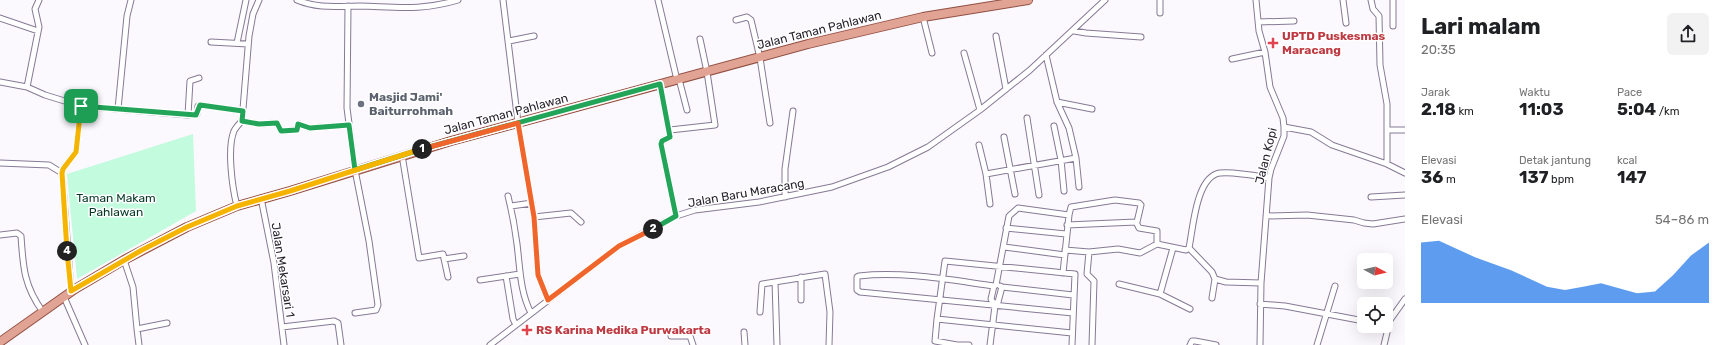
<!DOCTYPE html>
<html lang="id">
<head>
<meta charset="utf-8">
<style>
	body { margin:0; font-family:Rubik,sans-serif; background:#f2f2f2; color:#202124; height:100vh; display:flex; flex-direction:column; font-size:15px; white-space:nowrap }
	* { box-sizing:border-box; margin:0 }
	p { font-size:13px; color:#757577 }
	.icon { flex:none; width:22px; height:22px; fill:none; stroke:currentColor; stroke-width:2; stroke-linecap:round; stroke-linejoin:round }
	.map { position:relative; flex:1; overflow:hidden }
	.details { display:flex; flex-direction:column; background:#fff; width:320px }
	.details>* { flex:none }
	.needle { width:26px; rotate:97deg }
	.controls { position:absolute; left:1357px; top:253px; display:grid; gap:8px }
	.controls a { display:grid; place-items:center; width:36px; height:36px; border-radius:6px; background:#fff; box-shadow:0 4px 16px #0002; font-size:20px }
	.pin { position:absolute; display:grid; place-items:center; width:34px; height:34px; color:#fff; margin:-17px; border-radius:8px; box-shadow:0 2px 6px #0006 }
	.km { position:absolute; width:20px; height:20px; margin:-10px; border-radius:50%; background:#222; color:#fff; font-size:11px; line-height:20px; text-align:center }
	.round { display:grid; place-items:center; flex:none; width:42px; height:42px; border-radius:6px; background:#f2f2f2 }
	.overview { display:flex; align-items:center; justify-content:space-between; height:68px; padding:0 16px }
	h1 { font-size:22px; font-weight:700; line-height:30px }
	.stats { display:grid; grid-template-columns:repeat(3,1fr); gap:6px; height:68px; padding:4px 16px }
	.stats div { display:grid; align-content:center }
	.stats b { font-size:17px; font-weight:700 }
	.stats small { font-size:11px; font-weight:400 }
	.stats p { font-size:11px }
	.chart { height:112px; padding:8px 16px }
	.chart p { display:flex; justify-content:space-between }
	.chart svg { width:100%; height:72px; margin-top:4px; fill:#1a73e8; opacity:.7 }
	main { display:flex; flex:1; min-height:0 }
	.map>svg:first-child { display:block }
	.green { fill:#c3fbdf }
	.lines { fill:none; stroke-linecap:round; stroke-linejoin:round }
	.minor-casing { stroke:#867a94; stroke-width:7 }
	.primary-casing { stroke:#924f41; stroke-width:10 }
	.minor { stroke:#fff; stroke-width:5 }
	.primary { stroke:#e0a394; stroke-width:8 }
	.split-1-casing { stroke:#fff; stroke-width:8 }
	.split-2-casing { stroke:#fff; stroke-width:8 }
	.split-3-casing { stroke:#fff; stroke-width:8 }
	.split-4-casing { stroke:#fff; stroke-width:8 }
	.split-5-casing { stroke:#fff; stroke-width:8 }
	.split-1 { stroke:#22a559; stroke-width:5 }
	.split-2 { stroke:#22a559; stroke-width:5 }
	.split-3 { stroke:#f0652b; stroke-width:5 }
	.split-4 { stroke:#f5b400; stroke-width:5 }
	.split-5 { stroke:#f5b400; stroke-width:5 }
	.health-dot { fill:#e0444e; stroke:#fff; stroke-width:1.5 }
	.worship-dot { fill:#6b7280; stroke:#fff; stroke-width:1.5 }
	.labels { text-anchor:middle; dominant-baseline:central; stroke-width:3; stroke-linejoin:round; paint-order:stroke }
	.street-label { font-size:12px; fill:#27232d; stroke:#fff }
	.health-label { font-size:12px; font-weight:bold; fill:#be3a42; stroke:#fff; text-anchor:start }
	.worship-label { font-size:12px; font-weight:bold; fill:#5b616d; stroke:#fff; text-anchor:start }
	.park-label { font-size:12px; fill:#033825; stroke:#fff }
</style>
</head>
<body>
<main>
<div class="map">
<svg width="1405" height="345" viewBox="0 0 1405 345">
	<rect width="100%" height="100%" fill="#fbf8fe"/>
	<path class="green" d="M 193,134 L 196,211 L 77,279 L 67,174 Z"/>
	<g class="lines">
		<g class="minor-casing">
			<path id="minor" d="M 297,0 C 318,9 338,6 360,6 C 397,7 421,11 458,0
				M 503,0 L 518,123 L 534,217 L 538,275 L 548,300
				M 658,0 L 677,80
				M 1256,0 L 1259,31 L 1265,52 L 1270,87 L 1283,118 L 1284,127 L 1284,136 L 1271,169 L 1269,178 L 1261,283 L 1260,345
				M 1343,0 L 1346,23
				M 1371,0 L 1373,9 L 1379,16 L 1380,65 L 1387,104 L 1387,164
				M 348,6 L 347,108 L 355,170 L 369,241 L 378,305 L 376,310 L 355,313
				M 1160,13 L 1160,0
				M 923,17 L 932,53
				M 0,18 L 38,31
				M 736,20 L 747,17 L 751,20 L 760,58 L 770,123
				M 1258,22 L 1294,21
				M 1393,26 L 1393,0
				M 1074,31 L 1086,33 L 1141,37
				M 996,36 L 1006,89
				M 509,41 L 534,36
				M 211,42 L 248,44
				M 237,43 L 246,0
				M 964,53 L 980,110
				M 1046,55 L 1057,102 L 1069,128 L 1076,158 L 1079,187
				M 1232,59 L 1265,52
				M 679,79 L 687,110
				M 0,82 L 27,87 L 39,27 L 35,9 L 39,0
				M 660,85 L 670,137 L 662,141 L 661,144 L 676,216
				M 27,87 L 45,95 L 81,106 L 188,115 L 197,114 L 198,106 L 200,105 L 243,111
				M 1057,102 L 1092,109
				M 118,109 L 127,16 L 131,0
				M 188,115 L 190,81 L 199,78
				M 1027,118 L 1039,195
				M 242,121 L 259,124 L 277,123 L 281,131 L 297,130 L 299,124 L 309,128 L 349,125
				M 1054,126 L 1061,160 L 1064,191
				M 1284,127 L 1311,132 L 1332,145 L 1387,164 L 1405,173
				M 670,130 L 715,125 L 707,72 L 700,39
				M 1388,130 L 1405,130
				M 1004,137 L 1015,194
				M 979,145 L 986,174 L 990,204
				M 402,155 L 419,258 L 443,254 L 448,277
				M 0,163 L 49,165 L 62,173
				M 986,174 L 1076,158
				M 508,196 C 512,212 515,228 517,244 C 520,268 520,292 531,313
				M 785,197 L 785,169 L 793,111
				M 1371,197 L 1405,195
				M 261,198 L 274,263 L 284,345
				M 237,206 C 232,187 227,148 234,131 C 236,127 239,124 242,121 L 249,36 L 253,14 L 259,0
				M 511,206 L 532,203
				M 1266,216 L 1307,215 L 1354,220 L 1364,223 L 1373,224 L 1405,219
				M 534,217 L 571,213 L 581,222
				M 1067,225 L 1136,222 L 1139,228 L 1157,231 L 1157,244
				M 1006,228 L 1066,234
				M 0,235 L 17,233 L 21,236 C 23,267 24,286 43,312
				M 1004,247 L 1065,255
				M 1173,248 L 1160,294 L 1190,309
				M 1189,248 L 1212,272 L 1215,279 L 1212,298
				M 1065,250 L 1089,252 L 1118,249 L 1140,253 L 1157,244 L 1186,250 L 1189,248 C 1193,228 1196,182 1216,174 C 1226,170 1257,176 1269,178
				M 1089,252 L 1087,274 L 1094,281 L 1092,345
				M 444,259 L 464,256
				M 124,260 L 133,287 L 137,329 L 167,323
				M 1063,273 L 1069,215 L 1071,207 L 1115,200 L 1139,203 L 1141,205 L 1137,222
				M 506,276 L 513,319 L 516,325
				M 801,277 L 801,300
				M 1215,279 L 1226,282 L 1261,283
				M 480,280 L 520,274
				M 775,282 L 777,345
				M 1119,284 L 1160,294
				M 994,286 C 950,280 903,271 859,276 L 857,277 L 857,290 L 860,292 L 1073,313
				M 1002,287 L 1073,295
				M 71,291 L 62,173 L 63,169 L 76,152 L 81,106
				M 64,297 L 85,345
				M 995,303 L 998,302 L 1002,287 L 1000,286
				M 1260,304 L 1285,306 L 1364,321
				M 760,312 L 762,284 L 825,274 L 830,312 L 829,345
				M 937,319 L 1072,333
				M 282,327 L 334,321 L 338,323 L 341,345
				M 137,329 L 139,345
				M 744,332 L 745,345
				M 671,336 L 690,336 L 693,345
				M 490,345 L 619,246 L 676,216 L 695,210 L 759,202 L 832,187 L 888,167 L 928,147 L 980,110 L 1030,70 L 1105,0
				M 969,345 L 957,345 L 935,341 L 937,319 L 945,261 L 1075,274 L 1072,345
				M 990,345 L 995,306 L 991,299 L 994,286 L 996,285 L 1009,216 L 1018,208 L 1069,215
				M 1190,345 L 1192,341 L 1195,341 L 1216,345
				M 1317,345 L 1335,286
				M 1384,345 L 1390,320 L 1405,299"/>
		</g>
		<g class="primary-casing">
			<path id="primary" d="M 0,342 L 75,289 L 124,260 L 187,227 L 237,206 L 290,191 L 451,141 L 808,44 L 923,17 L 1028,0"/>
		</g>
		<use href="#minor" class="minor"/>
		<use href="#primary" class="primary"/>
	</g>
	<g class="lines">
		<g class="split-1-casing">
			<path id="split-1" d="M 81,106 L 196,115 L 200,105 L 243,111 L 242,121 L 259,124 L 277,123 L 281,131 L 297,130 L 298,124 L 310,128 L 349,125 L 355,170 L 422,149"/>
		</g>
		<g class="split-2-casing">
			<path id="split-2" d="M 422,149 L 660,84 L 670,137 L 662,141 L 661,144 L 676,216 L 653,229"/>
		</g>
		<g class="split-3-casing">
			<path id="split-3" d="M 415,151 L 518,123 L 534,217 L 538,275 L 548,300 L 619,246 L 653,229"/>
		</g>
		<g class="split-4-casing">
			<path id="split-4" d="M 67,251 L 71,291 L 142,250 L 187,227 L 237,206 L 290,191 L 415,151"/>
		</g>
		<g class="split-5-casing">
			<path id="split-5" d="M 67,251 L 62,173 L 63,169 L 76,152 L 81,106"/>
		</g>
		<use href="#split-1" class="split-1"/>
		<use href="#split-2" class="split-2"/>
		<use href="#split-3" class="split-3"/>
		<use href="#split-4" class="split-4"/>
		<use href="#split-5" class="split-5"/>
	</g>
	<g class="health-dot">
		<path d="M1271 37h4v4h4v4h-4v4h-4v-4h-4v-4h4z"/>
		<path d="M525 324h4v4h4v4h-4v4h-4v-4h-4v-4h4z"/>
	</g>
	<circle class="worship-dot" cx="361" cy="104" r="4"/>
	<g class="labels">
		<g class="street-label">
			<text transform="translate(819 30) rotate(-14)">Jalan Taman Pahlawan</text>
			<text transform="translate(506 114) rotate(-15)">Jalan Taman Pahlawan</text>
			<text transform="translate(1266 156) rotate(-76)">Jalan Kopi</text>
			<text transform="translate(746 193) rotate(-10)">Jalan Baru Maracang</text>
			<text transform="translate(283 270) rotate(81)">Jalan Mekarsari 1</text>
		</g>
		<g class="health-label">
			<text x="1282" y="36">UPTD Puskesmas<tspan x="1282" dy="14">Maracang</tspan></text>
			<text x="536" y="330">RS Karina Medika Purwakarta</text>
		</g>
		<g class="worship-label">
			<text x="369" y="97">Masjid Jami'<tspan x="369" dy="14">Baiturrohmah</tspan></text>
		</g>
		<g class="park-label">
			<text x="116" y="198">Taman Makam<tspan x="116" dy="14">Pahlawan</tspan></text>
		</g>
	</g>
</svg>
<div class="controls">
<a><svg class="needle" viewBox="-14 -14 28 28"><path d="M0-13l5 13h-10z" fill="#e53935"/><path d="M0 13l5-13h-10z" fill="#757577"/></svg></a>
<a><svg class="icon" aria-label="locate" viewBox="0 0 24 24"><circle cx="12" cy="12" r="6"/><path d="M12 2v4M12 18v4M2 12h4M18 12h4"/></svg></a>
</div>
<div class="pin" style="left:81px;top:106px;background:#1e9e55"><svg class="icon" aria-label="arrive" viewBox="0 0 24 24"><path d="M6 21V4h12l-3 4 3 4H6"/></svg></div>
<b class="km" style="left:422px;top:149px">1</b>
<b class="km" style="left:653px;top:229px">2</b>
<b class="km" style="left:67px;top:251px">4</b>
</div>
<section class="details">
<div class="overview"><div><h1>Lari malam</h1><p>20:35</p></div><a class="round"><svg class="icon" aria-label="share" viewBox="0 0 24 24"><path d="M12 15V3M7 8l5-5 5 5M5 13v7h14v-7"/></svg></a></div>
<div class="stats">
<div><p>Jarak</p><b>2.18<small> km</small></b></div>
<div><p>Waktu</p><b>11:03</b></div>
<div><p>Pace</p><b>5:04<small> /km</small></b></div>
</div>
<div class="stats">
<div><p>Elevasi</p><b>36<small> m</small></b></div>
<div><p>Detak jantung</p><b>137<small> bpm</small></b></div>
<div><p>kcal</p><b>147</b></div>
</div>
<div class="chart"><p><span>Elevasi</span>54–86 m</p>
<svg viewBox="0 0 160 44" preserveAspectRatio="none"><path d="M0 44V7L10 6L20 11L30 16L40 20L50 24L60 29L70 34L80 36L90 34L100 32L110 35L120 38L130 37L140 27L150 15L160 7V44z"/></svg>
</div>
</section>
</main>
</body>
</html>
